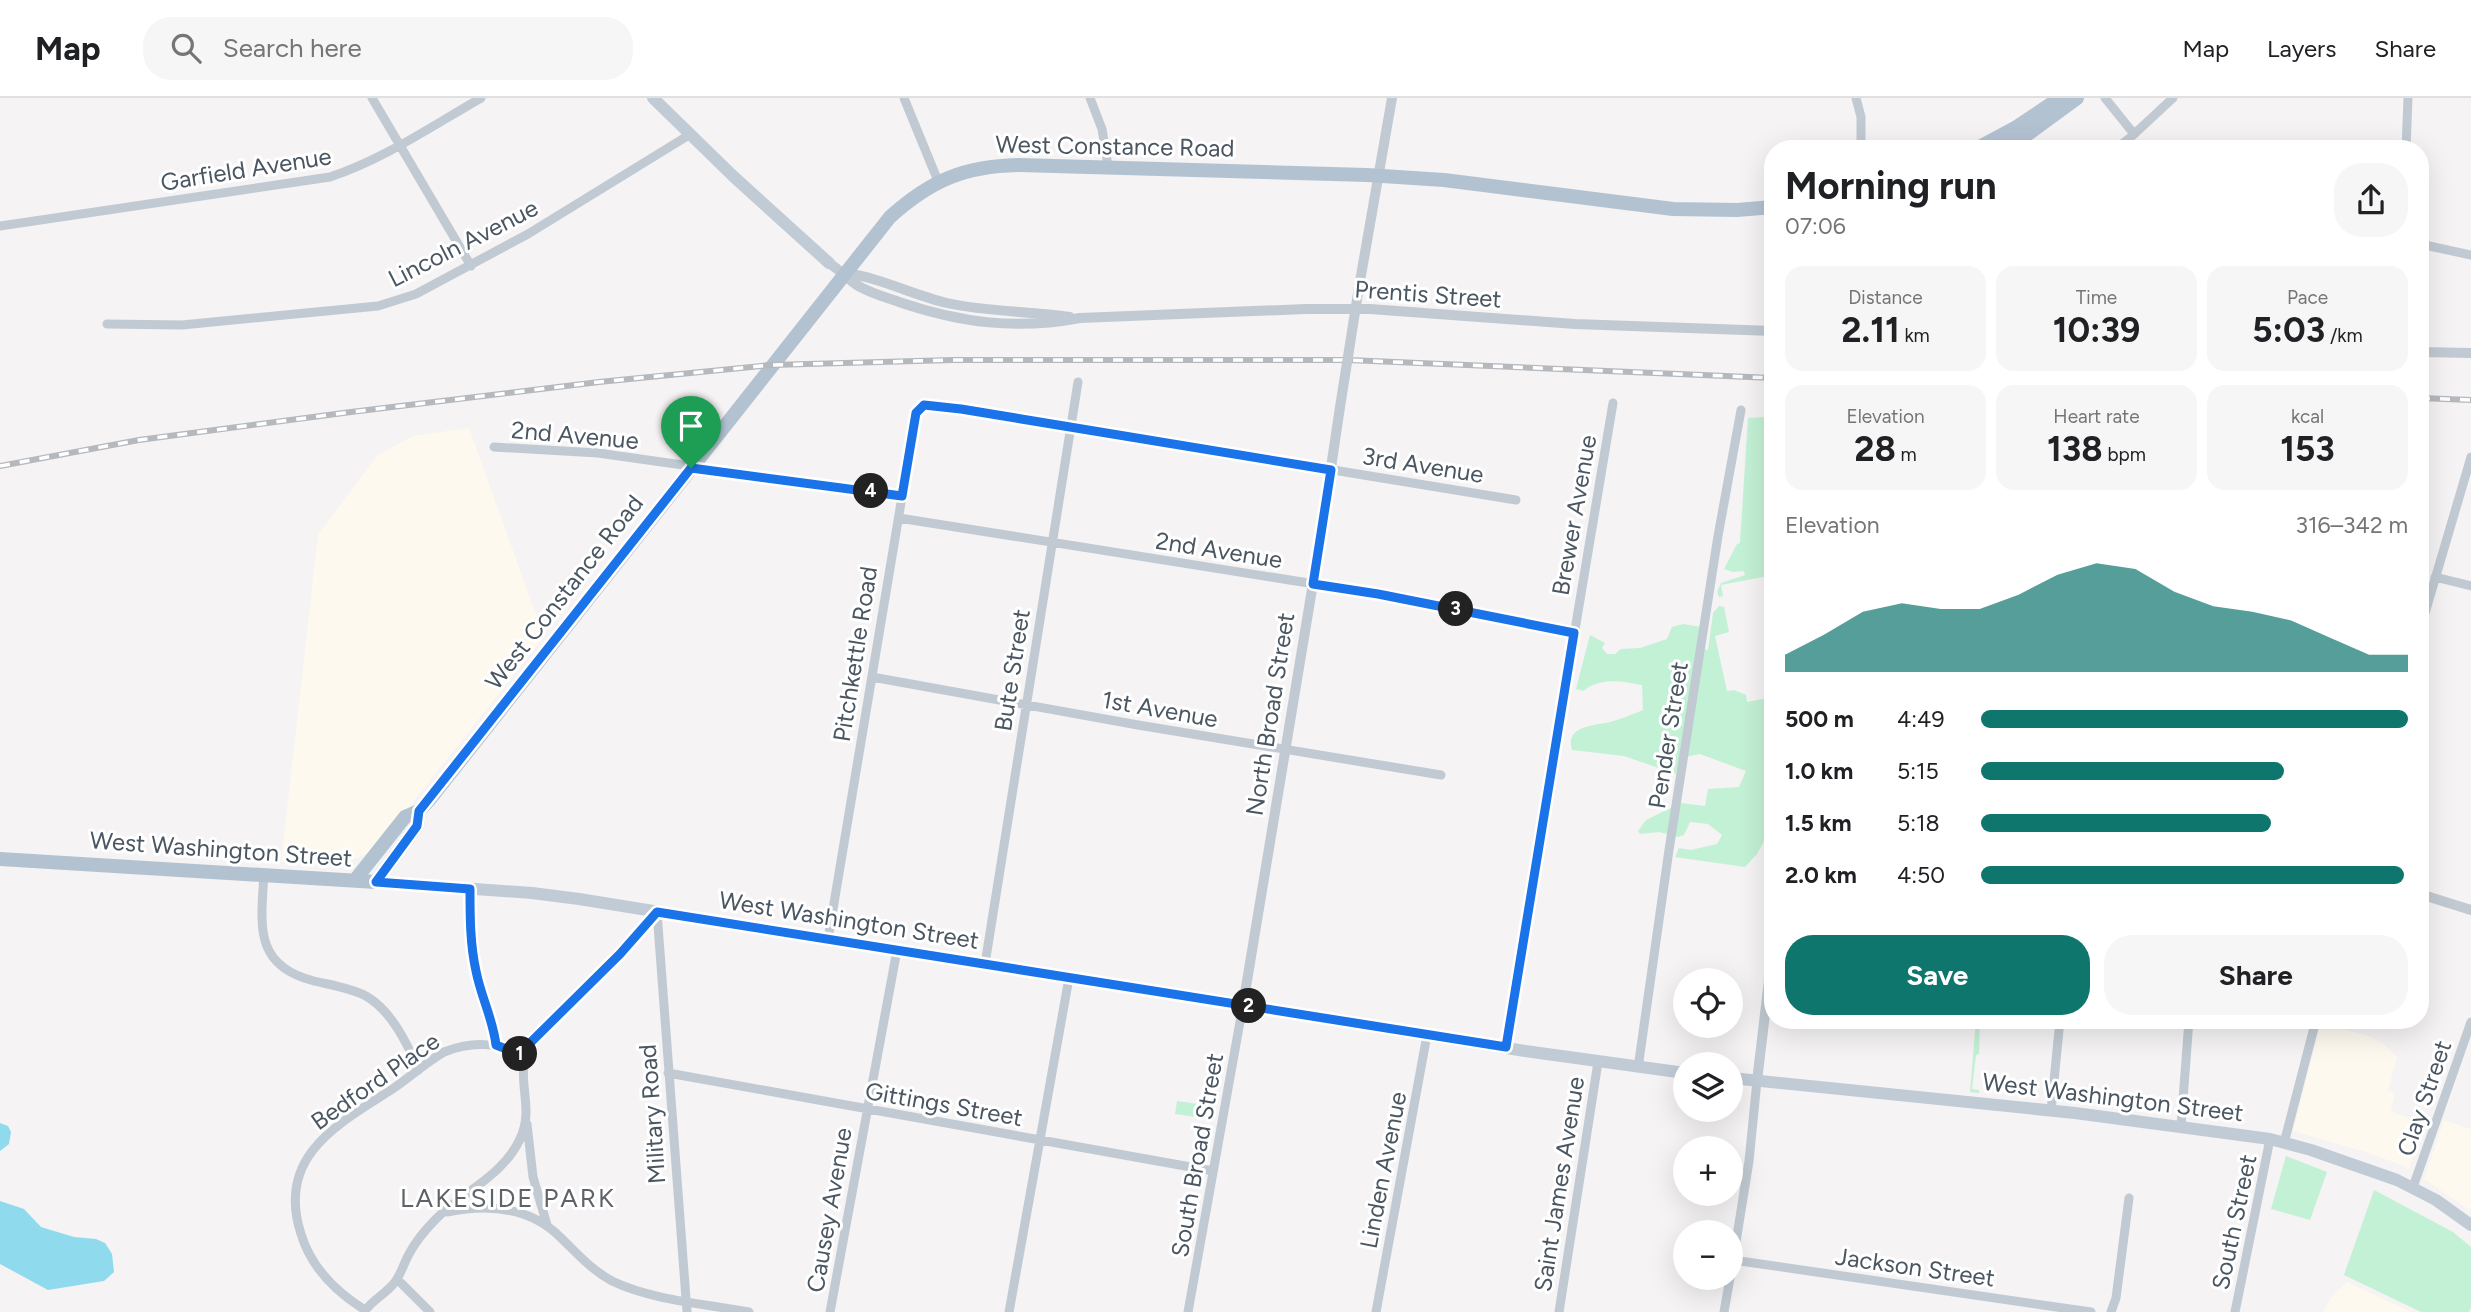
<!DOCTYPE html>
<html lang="en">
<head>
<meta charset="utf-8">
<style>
	body { margin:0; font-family:Figtree,sans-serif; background:#f6f6f6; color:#202124; height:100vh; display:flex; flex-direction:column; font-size:26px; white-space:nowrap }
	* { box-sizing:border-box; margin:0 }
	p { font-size:23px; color:#757577 }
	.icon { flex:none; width:38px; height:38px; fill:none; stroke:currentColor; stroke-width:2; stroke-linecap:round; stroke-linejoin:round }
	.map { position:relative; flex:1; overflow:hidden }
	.drawer { position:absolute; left:1764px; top:42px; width:665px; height:889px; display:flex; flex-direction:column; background:#fff; border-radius:28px; box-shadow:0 7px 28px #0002 }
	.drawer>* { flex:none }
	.tools { position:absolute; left:1673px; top:870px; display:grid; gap:14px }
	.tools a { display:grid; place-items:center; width:70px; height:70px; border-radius:50%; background:#fff; box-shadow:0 7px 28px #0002; font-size:35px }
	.pin { position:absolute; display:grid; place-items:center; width:60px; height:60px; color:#fff; margin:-72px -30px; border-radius:50% 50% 50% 0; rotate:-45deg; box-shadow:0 0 7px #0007 }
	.pin .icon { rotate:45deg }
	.km { position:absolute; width:35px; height:35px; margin:-18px; border-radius:50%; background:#222; color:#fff; font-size:19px; line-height:35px; text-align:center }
	.round { display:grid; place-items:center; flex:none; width:74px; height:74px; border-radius:28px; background:#f6f6f6 }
	.summary { display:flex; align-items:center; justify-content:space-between; height:119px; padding:0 21px }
	h1 { font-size:38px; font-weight:700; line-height:52px }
	.figures { display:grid; grid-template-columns:repeat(3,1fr); gap:10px; height:119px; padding:7px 21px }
	.figures div { display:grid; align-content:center; border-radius:18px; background:#f6f6f6; text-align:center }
	.figures b { font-size:35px; font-weight:700 }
	.figures small { font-size:19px; font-weight:400 }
	.figures p { font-size:19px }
	.chart { height:196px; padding:14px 21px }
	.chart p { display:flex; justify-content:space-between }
	.chart svg { width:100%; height:126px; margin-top:7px; fill:#0f766e; opacity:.7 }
	.action { display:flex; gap:14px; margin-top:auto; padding:14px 21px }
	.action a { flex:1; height:80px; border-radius:28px; background:#0f766e; color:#fff; font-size:28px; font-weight:700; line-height:80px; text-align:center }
	.action a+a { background:#f6f6f6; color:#202124 }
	ul { padding:0 21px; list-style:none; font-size:23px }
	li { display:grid; grid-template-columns:112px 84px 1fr; align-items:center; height:52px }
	li i { height:18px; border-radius:9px; background:#0f766e }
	header { display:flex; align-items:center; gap:42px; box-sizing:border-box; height:98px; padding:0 35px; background:#fff; border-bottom:2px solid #e0e0e0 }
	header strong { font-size:33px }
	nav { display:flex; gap:38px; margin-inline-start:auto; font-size:24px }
	.search { width:490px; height:63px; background:#f6f6f6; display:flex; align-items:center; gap:18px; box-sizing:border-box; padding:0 24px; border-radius:28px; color:#757577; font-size:26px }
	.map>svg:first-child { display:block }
	.commercial { fill:#fdf9ef }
	.green { fill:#c3f1d5 }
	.water { fill:#90daee }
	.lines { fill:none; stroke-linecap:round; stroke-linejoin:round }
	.minor { stroke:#c1cad2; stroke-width:9 }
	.tertiary { stroke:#c1cad2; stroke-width:10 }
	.secondary { stroke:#c1cbd6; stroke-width:12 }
	.primary { stroke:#b3c2d1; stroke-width:14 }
	.rail-casing { stroke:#b5b8bd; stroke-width:6 }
	.rail { stroke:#fff; stroke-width:3.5; stroke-dasharray:10; stroke-linecap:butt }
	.tertiary-bridge { stroke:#c1cad2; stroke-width:10 }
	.route-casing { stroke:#fff; stroke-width:14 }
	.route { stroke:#1a73e8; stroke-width:9 }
	.labels { text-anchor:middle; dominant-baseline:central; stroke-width:6; stroke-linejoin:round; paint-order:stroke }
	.street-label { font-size:24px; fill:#4a5661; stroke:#fff }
	.neighbourhood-label { font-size:26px; letter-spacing:2px; fill:#5f6368; stroke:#fff }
</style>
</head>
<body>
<header>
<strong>Map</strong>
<div class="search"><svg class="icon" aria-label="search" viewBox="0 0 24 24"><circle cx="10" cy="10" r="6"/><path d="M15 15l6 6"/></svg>Search here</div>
<nav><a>Map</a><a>Layers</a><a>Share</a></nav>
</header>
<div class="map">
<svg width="2471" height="1214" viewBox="0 0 2471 1214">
	<rect width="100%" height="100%" fill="#f5f3f3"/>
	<path class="commercial" d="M 469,330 L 544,539 L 375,752 L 338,768 L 281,764 L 318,437 L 378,357 L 413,338 Z
		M 2321,925 L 2369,938 L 2385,947 L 2397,959 L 2388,992 L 2395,995 L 2391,1011 L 2395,1015 L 2424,1025 L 2409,1070 L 2366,1054 L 2293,1033 Z
		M 2444,1022 L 2471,1031 L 2471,1113 L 2424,1081 Z
		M 2347,1184 L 2411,1214 L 2323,1214 L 2333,1197 Z"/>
	<path class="green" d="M 1766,319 L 1773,321 L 1773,477 L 1721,487 L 1723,498 L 1719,499 L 1717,494 L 1721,485 L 1745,477 L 1744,473 L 1733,474 L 1724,471 L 1737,446 L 1740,445 L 1748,320 Z
		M 1719,508 L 1724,509 L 1729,534 L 1715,538 L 1727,593 L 1734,592 L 1746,597 L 1747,604 L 1773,599 L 1771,730 L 1757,756 L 1745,769 L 1675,759 L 1679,750 L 1691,752 L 1717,746 L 1722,737 L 1708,726 L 1690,724 L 1684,737 L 1678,739 L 1659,734 L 1640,736 L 1638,733 L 1646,722 L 1681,705 L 1705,708 L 1708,691 L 1739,689 L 1746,673 L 1700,656 L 1680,660 L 1676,676 L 1624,658 L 1572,652 C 1565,627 1594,628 1610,624 C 1621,621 1632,617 1643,612 L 1642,587 C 1621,583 1601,579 1583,593 L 1576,591 L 1590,537 L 1605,545 L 1602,550 L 1607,556 L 1615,556 L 1621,551 L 1640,550 L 1667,541 L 1672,529 L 1683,526 L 1702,529 L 1699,550 L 1708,552 L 1713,515 Z
		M 1976,922 L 1980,922 L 1979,956 L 1976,957 L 1972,991 L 1979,992 L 1979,995 L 1970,994 Z
		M 1177,1003 L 1205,1007 L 1203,1020 L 1175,1016 Z
		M 2286,1058 L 2327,1074 L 2310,1122 L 2271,1111 Z
		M 2374,1092 L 2453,1134 L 2471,1149 L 2471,1209 L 2469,1214 L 2421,1214 L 2344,1177 Z"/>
	<path class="water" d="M 0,1025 L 8,1028 L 11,1034 L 9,1046 L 0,1053 Z
		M 0,1103 L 24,1111 L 41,1129 L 74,1139 L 96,1141 L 105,1145 L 112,1156 L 114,1174 L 104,1183 L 48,1192 L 0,1166 Z"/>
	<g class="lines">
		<path class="minor" d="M 372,0 L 471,168
			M 904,0 L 938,83
			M 1090,0 L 1102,31 L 1108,68
			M 1856,0 L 1861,19 L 1861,51
			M 2105,0 L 2134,36
			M 2115,51 L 2131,39 L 2173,0
			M 2406,51 L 2408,0
			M 0,128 L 330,79 C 384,61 432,28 481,0
			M 2420,146 L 2471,157
			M 107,226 L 182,227 L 378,208 L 416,196 L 528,136 L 689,37
			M 494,349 L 598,355 L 902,398
			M 899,420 L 1378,496 L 1574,535
			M 2435,479 L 2471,488
			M 2420,532 L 2471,359
			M 872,579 L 1138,627 L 1441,677
			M 264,776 C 261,826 253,868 314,883 C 331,887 351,890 366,898 C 392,913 407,946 419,972
			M 470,791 C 470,818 470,846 476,873 C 481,898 493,921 496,947
			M 657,814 L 687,1214
			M 828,841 L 916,315 C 925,301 946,309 961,311 L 1516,402
			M 985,866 L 1078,284
			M 1505,949 L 1613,305
			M 1638,970 L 1669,752 L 1718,438 L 1741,312
			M 668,975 L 1213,1073
			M 2051,1013 L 2060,922
			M 527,1026 L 533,1079 L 547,1127
			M 2181,1028 L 2189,922
			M 2284,1045 L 2316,922
			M 2413,1089 L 2471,924
			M 447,1114 C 487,1106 528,1108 559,1138 C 576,1154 590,1171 612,1183 C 651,1202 706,1206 749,1214
			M 1733,1162 L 2091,1214
			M 1731,1175 L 1749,1063 L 1757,983
			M 397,1181 L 430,1214
			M 365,1212 C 336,1194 311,1169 301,1136 C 276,1059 336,1027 391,992 C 409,980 425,965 444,954 C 472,943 497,944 524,958
			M 364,1214 C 372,1202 386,1196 395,1184 C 401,1176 404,1165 409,1156 C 416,1143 425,1132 435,1122 C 462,1094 503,1078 520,1041 C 536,1008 513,980 530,947 L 620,856 L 657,814
			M 830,1214 L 897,852
			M 1009,1214 L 1069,880
			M 1188,1214 L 1243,907
			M 1376,1214 L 1427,937
			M 1559,1214 L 1598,964
			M 1724,1214 L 1730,1180
			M 2111,1214 L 2116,1200 L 2129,1100
			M 2235,1214 L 2270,1041"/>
		<path class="tertiary" d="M 829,165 C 838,171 845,178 854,185 C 866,194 885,199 899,204 C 961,225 1016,232 1080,220 L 1306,211 L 1370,211 L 1575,226 L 1773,233
			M 844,175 C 880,179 912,197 947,205 C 987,214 1029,213 1070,219
			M 1359,189 L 1392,0
			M 2420,254 L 2471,255
			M 2420,796 L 2471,812
			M 1243,907 L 1321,437 L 1340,309
			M 1757,983 L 1773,849"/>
		<path class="secondary" d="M 653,0 L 733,78 L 829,165
			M 376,784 L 532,795 L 579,801 L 1525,953 L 1685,975
			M 1731,980 L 2075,1015 L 2270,1041 L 2311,1052 L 2397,1082 L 2436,1102 L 2471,1127"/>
		<path class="primary" d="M 1976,51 L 2015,30 L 2060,0
			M 2002,51 L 2024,39 L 2077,0
			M 0,761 L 376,784 L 417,728 L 419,713
			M 355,782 L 405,719 L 419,713 L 430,701 L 890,119 C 931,82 965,68 1019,67 L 1367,77 L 1444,82 L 1673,111 L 1737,112 L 1773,109"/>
		<g class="rail-casing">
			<path id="rail" d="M 2420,300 L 2471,302
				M 0,368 L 139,342 L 351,314 L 599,284 L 771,267 L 953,262 L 1348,262 L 1773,280"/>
		</g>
		<use href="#rail" class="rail"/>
		<path class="tertiary-bridge" d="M 1340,309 L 1359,189"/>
	</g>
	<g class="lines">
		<g class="route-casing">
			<path id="route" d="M 924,307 L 961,311 L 1331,372 L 1313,486 L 1378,496 L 1574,535 L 1506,949 L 657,814 L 620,856 L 532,943 L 524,958 L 496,947 C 493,921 481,899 476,873 C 470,846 470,818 470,791 L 376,784 L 417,728 L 419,713 L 691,370 L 902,398 L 916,315 Z"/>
		</g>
		<use href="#route" class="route"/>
	</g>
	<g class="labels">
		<g class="street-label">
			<text transform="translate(1115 48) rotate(1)">West Constance Road</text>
			<text transform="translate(246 71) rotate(-9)">Garfield Avenue</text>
			<text transform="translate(463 145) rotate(-27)">Lincoln Avenue</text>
			<text transform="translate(1428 196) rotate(4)">Prentis Street</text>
			<text transform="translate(575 337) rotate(5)">2nd Avenue</text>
			<text transform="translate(1423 367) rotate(9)">3rd Avenue</text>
			<text transform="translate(1574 417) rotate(-80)">Brewer Avenue</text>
			<text transform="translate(1219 452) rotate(9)">2nd Avenue</text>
			<text transform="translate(564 494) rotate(-52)">West Constance Road</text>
			<text transform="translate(855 556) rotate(-81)">Pitchkettle Road</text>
			<text transform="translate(1012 572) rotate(-81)">Bute Street</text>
			<text transform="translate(1160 611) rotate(10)">1st Avenue</text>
			<text transform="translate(1270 616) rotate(-81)">North Broad Street</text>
			<text transform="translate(1668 637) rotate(-81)">Pender Street</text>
			<text transform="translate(221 751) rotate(4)">West Washington Street</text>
			<text transform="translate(849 822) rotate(9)">West Washington Street</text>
			<text transform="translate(375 983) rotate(-35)">Bedford Place</text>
			<text transform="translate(2113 999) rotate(7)">West Washington Street</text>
			<text transform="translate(2424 1000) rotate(-71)">Clay Street</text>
			<text transform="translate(944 1006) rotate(10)">Gittings Street</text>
			<text transform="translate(652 1016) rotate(-94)">Military Road</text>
			<text transform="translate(1197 1057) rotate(-80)">South Broad Street</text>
			<text transform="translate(1383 1072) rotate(-79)">Linden Avenue</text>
			<text transform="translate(1559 1086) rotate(-81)">Saint James Avenue</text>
			<text transform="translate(829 1112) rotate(-80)">Causey Avenue</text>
			<text transform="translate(2234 1124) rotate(-78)">South Street</text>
			<text transform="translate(1915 1169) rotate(8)">Jackson Street</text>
		</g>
		<g class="neighbourhood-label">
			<text x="508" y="1100">LAKESIDE PARK</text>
		</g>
	</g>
</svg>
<div class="tools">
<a><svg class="icon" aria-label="locate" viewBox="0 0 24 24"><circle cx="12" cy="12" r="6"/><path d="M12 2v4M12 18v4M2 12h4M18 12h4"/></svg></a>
<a><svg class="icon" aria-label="layers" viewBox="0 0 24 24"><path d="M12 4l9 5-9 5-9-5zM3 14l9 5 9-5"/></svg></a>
<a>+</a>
<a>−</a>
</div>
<div class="pin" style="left:691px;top:370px;background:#1e9e55"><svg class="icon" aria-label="arrive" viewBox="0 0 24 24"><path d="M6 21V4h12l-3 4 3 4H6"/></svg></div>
<b class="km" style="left:520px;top:956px">1</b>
<b class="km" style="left:1249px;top:908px">2</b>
<b class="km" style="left:1456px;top:511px">3</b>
<b class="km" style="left:871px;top:393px">4</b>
<section class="drawer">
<div class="summary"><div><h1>Morning run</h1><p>07:06</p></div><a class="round"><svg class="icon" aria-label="share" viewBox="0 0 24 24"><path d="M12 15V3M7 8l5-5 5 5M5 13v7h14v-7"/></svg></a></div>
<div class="figures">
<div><p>Distance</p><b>2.11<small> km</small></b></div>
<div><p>Time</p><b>10:39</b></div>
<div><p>Pace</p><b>5:03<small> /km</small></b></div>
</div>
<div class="figures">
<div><p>Elevation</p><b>28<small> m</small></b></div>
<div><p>Heart rate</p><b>138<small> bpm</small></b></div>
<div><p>kcal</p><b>153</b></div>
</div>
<div class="chart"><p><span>Elevation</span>316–342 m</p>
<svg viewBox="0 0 160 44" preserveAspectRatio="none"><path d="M0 44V38L10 31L20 23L30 20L40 22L50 22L60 17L70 10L80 6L90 8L100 16L110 21L120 23L130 26L140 32L150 38L160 38V44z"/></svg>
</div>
<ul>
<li><b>500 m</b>4:49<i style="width:100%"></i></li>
<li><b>1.0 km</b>5:15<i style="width:71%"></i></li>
<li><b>1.5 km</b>5:18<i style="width:68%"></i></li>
<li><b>2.0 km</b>4:50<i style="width:99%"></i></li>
</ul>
<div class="action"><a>Save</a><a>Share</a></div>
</section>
</div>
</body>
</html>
